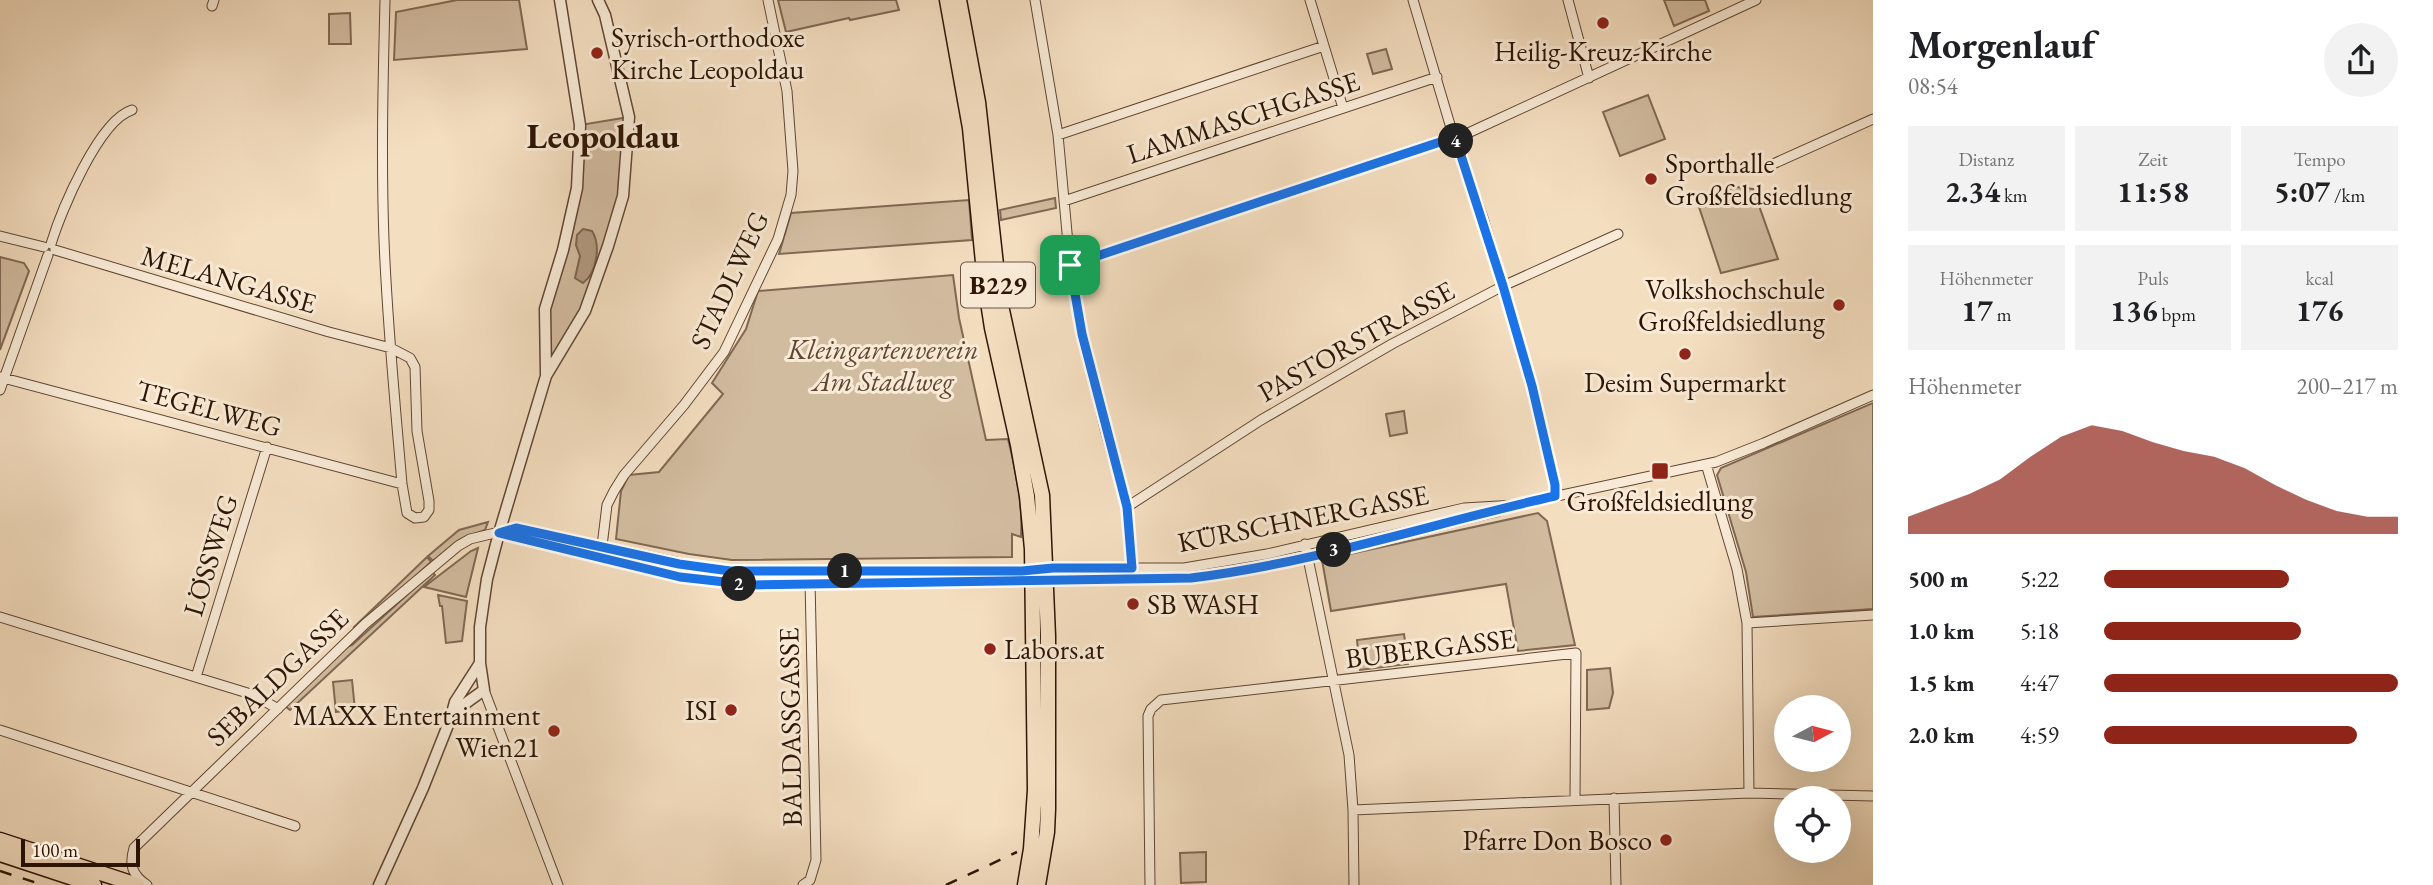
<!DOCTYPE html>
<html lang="de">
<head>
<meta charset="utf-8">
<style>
	body { margin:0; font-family:"EB Garamond",serif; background:#f2f2f2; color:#202124; height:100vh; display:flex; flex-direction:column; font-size:26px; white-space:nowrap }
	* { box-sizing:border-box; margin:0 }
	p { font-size:23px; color:#757577 }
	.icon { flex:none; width:38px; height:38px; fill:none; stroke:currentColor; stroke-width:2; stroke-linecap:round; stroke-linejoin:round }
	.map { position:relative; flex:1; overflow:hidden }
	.details { display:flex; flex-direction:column; background:#fff; width:560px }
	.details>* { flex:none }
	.needle { width:46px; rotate:83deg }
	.buttons { position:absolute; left:1774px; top:695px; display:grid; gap:14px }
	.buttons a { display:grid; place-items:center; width:77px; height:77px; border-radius:50%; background:#fff; box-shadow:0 7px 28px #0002; font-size:35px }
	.scale { position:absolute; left:21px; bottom:18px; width:119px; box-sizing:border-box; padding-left:7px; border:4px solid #2e1404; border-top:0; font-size:19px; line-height:24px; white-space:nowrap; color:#2e1404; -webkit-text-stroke:5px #f8ead6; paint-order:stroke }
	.pin { position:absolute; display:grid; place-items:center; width:60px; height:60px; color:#fff; margin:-30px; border-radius:14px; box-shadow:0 4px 10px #0006 }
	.km { position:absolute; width:35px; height:35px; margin:-18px; border-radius:50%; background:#222; color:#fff; font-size:19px; line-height:35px; text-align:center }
	.round { display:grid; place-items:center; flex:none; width:74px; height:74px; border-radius:37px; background:#f2f2f2 }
	.summary { display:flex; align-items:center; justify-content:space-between; height:119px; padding:0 35px }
	h1 { font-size:38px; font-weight:700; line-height:52px }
	.metrics { display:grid; grid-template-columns:repeat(3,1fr); gap:10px; height:119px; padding:7px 35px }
	.metrics div { display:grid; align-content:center; border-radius:0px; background:#f2f2f2; text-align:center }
	.metrics b { font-size:30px; font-weight:700 }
	.metrics small { font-size:19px; font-weight:400 }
	.metrics p { font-size:19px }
	.chart { height:196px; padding:14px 35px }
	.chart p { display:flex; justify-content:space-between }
	.chart svg { width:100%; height:126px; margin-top:7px; fill:#8f2418; opacity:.7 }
	ul { padding:0 35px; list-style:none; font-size:23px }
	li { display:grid; grid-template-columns:112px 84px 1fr; align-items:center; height:52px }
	li i { height:18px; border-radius:9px; background:#8f2418 }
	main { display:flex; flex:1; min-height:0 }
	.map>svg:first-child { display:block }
	.green { fill:#d2bca0; stroke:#806852; stroke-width:2 }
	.water { fill:#b19980; stroke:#7d644e; stroke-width:2 }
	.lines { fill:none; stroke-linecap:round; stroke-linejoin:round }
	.minor-casing { stroke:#604633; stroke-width:11 }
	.tertiary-casing { stroke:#604633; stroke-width:13 }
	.primary-casing { stroke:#2e1404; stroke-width:17 }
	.minor { stroke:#f8ead6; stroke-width:9 }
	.tertiary { stroke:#f8ead6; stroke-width:10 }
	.primary { stroke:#f4dec0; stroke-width:14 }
	.rail { stroke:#2e1404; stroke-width:2.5; stroke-dasharray:12 12; stroke-linecap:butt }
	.route-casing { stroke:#fff; stroke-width:14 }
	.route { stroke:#1a73e8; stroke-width:9 }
	.poi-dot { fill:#8f2418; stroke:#f8ead6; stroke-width:2.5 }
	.labels { text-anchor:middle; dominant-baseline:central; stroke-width:6; stroke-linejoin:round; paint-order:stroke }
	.shield { fill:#f8ead6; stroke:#6b5443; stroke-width:2 }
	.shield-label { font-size:26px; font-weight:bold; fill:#2e1404 }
	.poi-label { font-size:28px; fill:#2e1404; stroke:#f8ead6; text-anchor:start }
	.street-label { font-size:28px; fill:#2e1404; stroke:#f8ead6 }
	.park-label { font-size:28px; font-style:italic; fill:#5f4633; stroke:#f8ead6 }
	.district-label { font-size:35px; font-weight:bold; fill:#2e1404; stroke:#f8ead6 }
</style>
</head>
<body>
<main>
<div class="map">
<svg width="1873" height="885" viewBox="0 0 1873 885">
	<rect width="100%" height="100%" fill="#f4dec0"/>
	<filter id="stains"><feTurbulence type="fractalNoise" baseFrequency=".00286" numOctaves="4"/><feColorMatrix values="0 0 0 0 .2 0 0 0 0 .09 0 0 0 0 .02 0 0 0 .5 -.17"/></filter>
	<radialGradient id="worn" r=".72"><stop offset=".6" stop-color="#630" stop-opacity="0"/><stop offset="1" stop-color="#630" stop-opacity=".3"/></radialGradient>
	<path class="green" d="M 457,0 L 519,0 L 527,49 L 394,60 L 396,12 Z
		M 778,0 L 896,0 L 899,10 L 850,20 L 849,18 L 786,32 Z
		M 1664,0 L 1705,0 L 1709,11 L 1674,26 Z
		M 350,13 L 351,44 L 329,44 L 329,14 Z
		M 1386,49 L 1392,69 L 1373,74 L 1367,54 Z
		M 1648,95 L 1665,139 L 1620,156 L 1603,112 Z
		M 629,117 L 623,196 L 585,311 L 546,376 L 545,309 L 577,188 L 580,125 Z
		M 1736,187 L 1753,189 L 1778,259 L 1721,273 L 1698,204 Z
		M 1055,198 L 1056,208 L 1001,220 L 1000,210 Z
		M 969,200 L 972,240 L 779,254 L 791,213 Z
		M 0,257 L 24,263 L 29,271 L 0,350 Z
		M 953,275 L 959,318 L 986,440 L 1008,439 C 1016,471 1023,504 1021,537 L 1012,534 L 1012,557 L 732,560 L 689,554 L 616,539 L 621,491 L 629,475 L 659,472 L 723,394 L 712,383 L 746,329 L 758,291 Z
		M 1873,403 L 1873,609 L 1753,617 L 1746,572 L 1717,475 L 1721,468 Z
		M 1404,411 L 1407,433 L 1390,436 L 1386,414 Z
		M 1538,513 L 1547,521 L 1575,645 L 1518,651 L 1506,584 L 1331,611 L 1322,560 Z
		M 488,522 L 485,530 L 459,540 L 433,561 L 428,556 L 459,530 Z
		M 478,548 L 466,597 L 424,587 L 471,551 Z
		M 427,557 L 431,562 L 357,629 L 354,627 Z
		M 432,572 L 435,575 L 290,710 L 285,706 L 346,647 L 352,645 Z
		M 438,595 L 467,601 L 462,641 L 446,643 L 442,606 L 440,606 Z
		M 1404,634 L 1408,664 L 1360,670 L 1357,640 Z
		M 1610,668 L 1613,693 L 1609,708 L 1587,710 L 1587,670 Z
		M 352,680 L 355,710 L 336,712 L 333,682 Z
		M 1206,852 L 1206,882 L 1181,883 L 1180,853 Z"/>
	<path class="water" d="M 583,229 L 592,231 C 601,245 597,273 583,283 L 575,278 L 580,256 L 576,245 L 577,235 Z"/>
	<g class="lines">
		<g class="minor-casing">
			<path id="minor" d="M 1035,0 L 1058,135 L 1070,265 L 1076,305 L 1105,429 L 1127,507 L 1132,568
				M 1310,0 L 1343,108
				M 1413,0 L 1451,128 L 1483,218 L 1503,286 L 1532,386 L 1554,485 L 1555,496
				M 1568,0 L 1589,78
				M 212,6 L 214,0
				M 1058,135 L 1324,46
				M 1773,164 L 1873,119
				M 1064,201 L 1437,77
				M 0,236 L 44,247
				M 51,244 C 61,211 99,120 132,110
				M 55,250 L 329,332 L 391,348 L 410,358 L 415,367 L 417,431 L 429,501 L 429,510 L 424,517 L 415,518 L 407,513 L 402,484 C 395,402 387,321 384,240 C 381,160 383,80 385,0
				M 1070,265 L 1445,139 L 1466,134 L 1756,0
				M 0,377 L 402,484
				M 0,390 L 48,255
				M 1706,464 L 1737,569 L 1747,623 L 1749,793
				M 1127,507 L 1261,420 L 1392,344 L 1503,286 L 1618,234
				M 501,533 L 680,577 L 752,585 L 1191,578 C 1294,566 1395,536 1496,512 L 1515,505 L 1716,462 L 1764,443 L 1873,395
				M 1305,544 L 1349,755 L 1353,810 L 1354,885
				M 602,546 L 607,505 L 614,491 L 624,475 L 684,405 L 724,352 L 778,239 L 791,195 L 793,171 L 787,91 L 768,0
				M 0,617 L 254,695 L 278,709
				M 1747,623 L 1873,615
				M 196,677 L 267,447
				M 484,690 L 558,885
				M 0,730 L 295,826
				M 1614,798 L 1616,885
				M 1353,810 L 1749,793 L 1873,796
				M 147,885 C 132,875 129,865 134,848 L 365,624 L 458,546 L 470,539 L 516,528 L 713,570 L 750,572 L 1022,571 L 1057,568 L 1184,568 L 1267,554 L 1464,508 L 1515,505
				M 803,885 L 810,880 L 816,860 L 810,580
				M 1150,885 L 1148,716 L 1151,709 L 1161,700 L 1576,653 L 1575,800"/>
		</g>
		<g class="tertiary-casing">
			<path id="tertiary" d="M 546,374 L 545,309 L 563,250 L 577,188 L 580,125 L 560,0
				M 450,720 L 466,703 L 484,690 L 480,663 L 480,627 L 487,579 L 499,533 L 546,376 L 585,311 L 608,246 L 623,196 L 629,117 L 605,15 L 598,0
				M 379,885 L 423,788 L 450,720 L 455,702 L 480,663"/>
		</g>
		<g class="primary-casing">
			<path id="primary" d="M 947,0 L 970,128 L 985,283 L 992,328 L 1018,445 L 1027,496 L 1032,549 L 1035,790 L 1031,849 L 1025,885
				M 959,0 L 978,102 L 1000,301 L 1042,495 L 1048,636 L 1048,809 L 1047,832 L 1038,885
				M 0,840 L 137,885
				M 0,854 L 94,885"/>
		</g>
		<use href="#minor" class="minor"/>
		<use href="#tertiary" class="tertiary"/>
		<use href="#primary" class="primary"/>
		<path class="rail" d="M 0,871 L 43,885
			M 946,885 L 1017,852"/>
	</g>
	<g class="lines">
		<g class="route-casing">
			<path id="route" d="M 1455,137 L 1503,286 L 1532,386 L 1555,485 L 1555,496 C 1434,523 1314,563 1191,578 L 752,585 L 680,577 L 499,533 L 516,528 L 679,564 L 730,571 L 1022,571 L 1053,568 L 1132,568 L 1127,507 L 1082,334 L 1070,265 Z"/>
		</g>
		<use href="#route" class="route"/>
	</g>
	<g class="poi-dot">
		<circle cx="1603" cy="23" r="7"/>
		<circle cx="597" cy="53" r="7"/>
		<circle cx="1651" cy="179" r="7"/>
		<circle cx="1839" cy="305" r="7"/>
		<circle cx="1685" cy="354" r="7"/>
		<rect x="1651" y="462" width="18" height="18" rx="3.5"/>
		<circle cx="1133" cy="604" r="7"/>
		<circle cx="990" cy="649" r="7"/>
		<circle cx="731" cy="710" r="7"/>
		<circle cx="554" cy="731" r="7"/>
		<circle cx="1666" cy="840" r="7"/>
	</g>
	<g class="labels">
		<rect class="shield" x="961" y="262.5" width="74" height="45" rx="5"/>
		<g class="shield-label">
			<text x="998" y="285">B229</text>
		</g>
		<g class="poi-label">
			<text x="611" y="37">Syrisch-orthodoxe<tspan x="611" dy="32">Kirche Leopoldau</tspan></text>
			<text x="1603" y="51" text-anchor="middle">Heilig-Kreuz-Kirche</text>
			<text x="1665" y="163">Sporthalle<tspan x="1665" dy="32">Großfeldsiedlung</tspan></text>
			<text x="1825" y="289" text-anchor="end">Volkshochschule<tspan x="1825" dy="32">Großfeldsiedlung</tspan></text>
			<text x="1685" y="382" text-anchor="middle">Desim Supermarkt</text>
			<text x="1660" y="501" text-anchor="middle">Großfeldsiedlung</text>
			<text x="1147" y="604">SB WASH</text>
			<text x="1004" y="649">Labors.at</text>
			<text x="717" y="710" text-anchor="end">ISI</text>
			<text x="540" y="715" text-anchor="end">MAXX Entertainment<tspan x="540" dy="32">Wien21</tspan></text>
			<text x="1652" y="840" text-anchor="end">Pfarre Don Bosco</text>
		</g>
		<g class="street-label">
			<text transform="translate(1243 117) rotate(-18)">LAMMASCHGASSE</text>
			<text transform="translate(229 279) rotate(16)">MELANGASSE</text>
			<text transform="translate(729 280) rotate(-65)">STADLWEG</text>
			<text transform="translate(1356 341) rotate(-29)">PASTORSTRASSE</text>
			<text transform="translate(209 408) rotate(15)">TEGELWEG</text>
			<text transform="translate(1303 518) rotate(-11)">KÜRSCHNERGASSE</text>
			<text transform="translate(210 555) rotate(-73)">LÖSSWEG</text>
			<text transform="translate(1430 648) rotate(-7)">BUBERGASSE</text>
			<text transform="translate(277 677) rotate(-44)">SEBALDGASSE</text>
			<text transform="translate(790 727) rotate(-91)">BALDASSGASSE</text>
		</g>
		<g class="park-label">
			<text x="883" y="349">Kleingartenverein<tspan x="883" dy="32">Am Stadlweg</tspan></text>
		</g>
		<g class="district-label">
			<text x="603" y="135">Leopoldau</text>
		</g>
	</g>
	<rect width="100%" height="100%" filter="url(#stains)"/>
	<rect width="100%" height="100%" fill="url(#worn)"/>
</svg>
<div class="buttons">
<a><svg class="needle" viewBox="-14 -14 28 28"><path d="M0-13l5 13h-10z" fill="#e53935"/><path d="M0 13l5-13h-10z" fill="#757577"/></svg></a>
<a><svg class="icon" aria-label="locate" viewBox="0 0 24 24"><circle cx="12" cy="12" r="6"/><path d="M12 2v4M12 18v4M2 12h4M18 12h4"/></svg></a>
</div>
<div class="scale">100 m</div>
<div class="pin" style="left:1070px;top:265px;background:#1e9e55"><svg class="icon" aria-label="arrive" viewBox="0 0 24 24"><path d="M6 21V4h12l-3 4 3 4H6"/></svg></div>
<b class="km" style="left:845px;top:571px">1</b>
<b class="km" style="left:739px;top:584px">2</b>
<b class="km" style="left:1334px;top:550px">3</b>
<b class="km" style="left:1456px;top:141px">4</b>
</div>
<section class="details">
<div class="summary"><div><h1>Morgenlauf</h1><p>08:54</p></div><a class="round"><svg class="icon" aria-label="share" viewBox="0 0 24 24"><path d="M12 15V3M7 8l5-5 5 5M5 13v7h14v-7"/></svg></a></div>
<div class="metrics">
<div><p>Distanz</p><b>2.34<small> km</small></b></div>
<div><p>Zeit</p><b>11:58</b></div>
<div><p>Tempo</p><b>5:07<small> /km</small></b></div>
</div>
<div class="metrics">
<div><p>Höhenmeter</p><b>17<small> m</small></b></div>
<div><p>Puls</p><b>136<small> bpm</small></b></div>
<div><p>kcal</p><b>176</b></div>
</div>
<div class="chart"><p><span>Höhenmeter</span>200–217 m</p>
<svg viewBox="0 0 160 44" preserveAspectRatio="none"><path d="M0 44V38L10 34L20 30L30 25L40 17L50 10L60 6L70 8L80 12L90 15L100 17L110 21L120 27L130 32L140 36L150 38L160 38V44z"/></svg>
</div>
<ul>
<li><b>500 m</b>5:22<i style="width:63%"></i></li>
<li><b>1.0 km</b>5:18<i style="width:67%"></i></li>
<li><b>1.5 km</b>4:47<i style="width:100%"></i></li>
<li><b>2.0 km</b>4:59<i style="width:86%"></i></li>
</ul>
</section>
</main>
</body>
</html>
